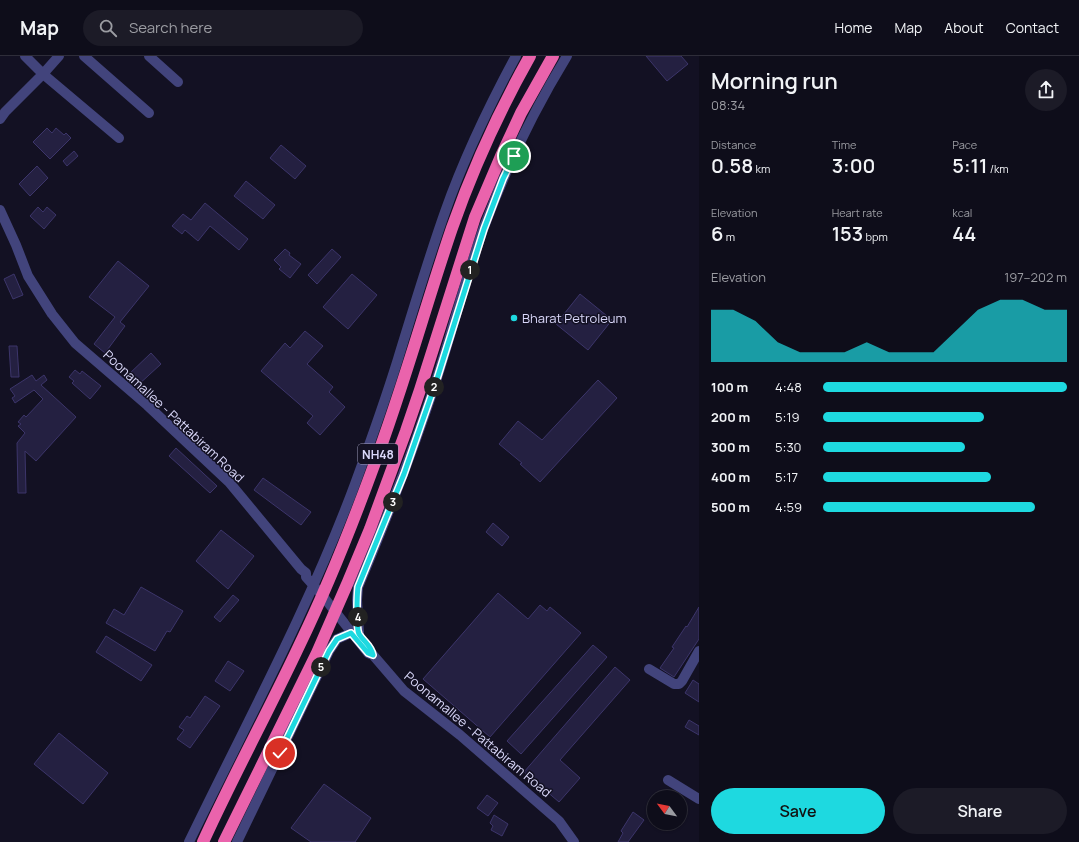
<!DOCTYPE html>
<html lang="en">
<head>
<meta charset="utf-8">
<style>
	body { margin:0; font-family:Manrope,sans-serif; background:#1c1b27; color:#f1f3f6; height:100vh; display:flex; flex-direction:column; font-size:15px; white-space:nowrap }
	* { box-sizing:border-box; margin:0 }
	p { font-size:13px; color:#9b9ca2 }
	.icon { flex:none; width:22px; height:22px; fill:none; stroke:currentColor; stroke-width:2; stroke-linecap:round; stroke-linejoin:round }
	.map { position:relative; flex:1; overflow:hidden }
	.panel { display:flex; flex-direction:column; background:#0e0d1a; width:380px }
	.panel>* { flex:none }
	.needle { width:26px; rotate:302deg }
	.buttons { position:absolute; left:647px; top:734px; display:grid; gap:8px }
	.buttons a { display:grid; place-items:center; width:40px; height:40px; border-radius:50%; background:#0e0d1a; box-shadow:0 1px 3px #0004,0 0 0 1px #2e2d39; font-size:20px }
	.pin { position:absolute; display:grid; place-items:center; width:34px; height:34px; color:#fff; margin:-17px; border:2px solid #fff; border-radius:50%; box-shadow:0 1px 4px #0007 }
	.km { position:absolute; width:20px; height:20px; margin:-10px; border-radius:50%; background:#222; color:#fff; font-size:11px; line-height:20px; text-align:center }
	.round { display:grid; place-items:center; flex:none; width:42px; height:42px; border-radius:21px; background:#1c1b27 }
	.headline { display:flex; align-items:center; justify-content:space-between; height:68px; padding:0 12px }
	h1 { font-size:22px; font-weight:600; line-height:30px }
	.stats { display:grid; grid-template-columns:repeat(3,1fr); gap:6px; height:68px; padding:4px 12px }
	.stats div { display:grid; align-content:center }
	.stats b { font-size:20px; font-weight:600 }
	.stats small { font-size:11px; font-weight:400 }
	.stats p { font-size:11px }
	.chart { height:112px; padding:8px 12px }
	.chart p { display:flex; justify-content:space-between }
	.chart svg { width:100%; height:72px; margin-top:4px; fill:#1ed9e0; opacity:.7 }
	.cta { display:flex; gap:8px; margin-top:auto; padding:8px 12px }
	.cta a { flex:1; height:46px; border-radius:24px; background:#1ed9e0; color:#111; font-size:16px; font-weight:600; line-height:46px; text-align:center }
	.cta a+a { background:#1c1b27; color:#f1f3f6 }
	ul { padding:0 12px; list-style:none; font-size:13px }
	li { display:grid; grid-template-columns:64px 48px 1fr; align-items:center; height:30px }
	li i { height:10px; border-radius:5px; background:#1ed9e0 }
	header { display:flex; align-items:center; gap:24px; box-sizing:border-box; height:56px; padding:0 20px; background:#0e0d1a; border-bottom:1px solid #2e2d39 }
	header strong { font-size:19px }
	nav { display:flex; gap:22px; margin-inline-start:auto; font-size:14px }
	.search { width:280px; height:36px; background:#1c1b27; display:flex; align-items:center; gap:10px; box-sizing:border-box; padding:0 14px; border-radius:22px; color:#9b9ca2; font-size:15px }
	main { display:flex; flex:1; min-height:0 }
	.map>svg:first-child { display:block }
	.building { fill:#242041; stroke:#3c356a }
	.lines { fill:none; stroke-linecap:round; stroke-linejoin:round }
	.minor { stroke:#42447c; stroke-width:10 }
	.highway { stroke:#ea63ac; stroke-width:12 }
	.route-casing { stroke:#fff; stroke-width:8 }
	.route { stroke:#1ed9e0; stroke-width:5 }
	.poi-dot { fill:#1ed9e0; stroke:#131123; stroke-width:1.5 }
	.labels { text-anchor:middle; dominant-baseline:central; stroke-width:3; stroke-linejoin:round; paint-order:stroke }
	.shield { fill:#131123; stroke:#9e9cba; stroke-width:1 }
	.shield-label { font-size:12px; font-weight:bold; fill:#dad8fa }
	.poi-label { font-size:13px; fill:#dad8fa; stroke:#131123; text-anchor:start }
	.street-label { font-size:13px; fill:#dad8fa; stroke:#131123 }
</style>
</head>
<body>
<header>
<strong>Map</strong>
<div class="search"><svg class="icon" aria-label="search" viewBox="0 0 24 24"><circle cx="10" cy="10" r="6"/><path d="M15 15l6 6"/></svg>Search here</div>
<nav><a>Home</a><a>Map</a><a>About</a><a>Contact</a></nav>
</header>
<main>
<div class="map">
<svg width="699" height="786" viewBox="0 0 699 786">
	<rect width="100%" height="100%" fill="#131123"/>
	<path class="building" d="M 646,0 L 681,0 L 688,8 L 667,25 Z
		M 47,72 L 52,77 L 56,72 L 64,79 L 66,77 L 71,82 L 50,103 L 33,86 Z
		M 281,89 L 306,110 L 295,123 L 270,102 Z
		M 74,95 L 78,100 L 67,110 L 63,105 Z
		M 37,110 L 48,122 L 30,140 L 19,128 Z
		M 246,125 L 275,149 L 263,163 L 234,140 Z
		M 205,147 L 248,183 L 239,194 L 210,170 L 198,185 L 185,174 L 182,178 L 172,170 L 183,158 L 191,164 Z
		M 38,151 L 43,156 L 47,151 L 56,159 L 44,173 L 30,160 Z
		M 285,193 L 290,197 L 289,199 L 301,208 L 290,222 L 279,213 L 281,211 L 274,204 Z
		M 332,193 L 341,201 L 317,228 L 308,219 Z
		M 118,205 L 149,230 L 120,266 L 125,270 L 105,297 L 94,288 L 115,261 L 89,241 Z
		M 14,218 L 23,239 L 13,243 L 4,223 Z
		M 352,218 L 377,239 L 348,273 L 323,251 Z
		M 580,238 L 612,264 L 588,294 L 556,268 Z
		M 305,275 L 323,290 L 307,308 L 333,331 L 329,336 L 345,351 L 320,379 L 307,367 L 313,360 L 261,315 L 285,287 L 290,292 Z
		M 9,290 L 17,290 L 19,321 L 11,321 Z
		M 151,297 L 161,308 L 137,330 L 127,320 Z
		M 75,314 L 80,318 L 82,315 L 101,330 L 90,343 L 72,327 L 74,325 L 69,321 Z
		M 32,319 L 36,325 L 44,319 L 47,324 L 41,329 L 76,361 L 36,405 L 25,395 L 26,437 L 18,437 L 17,387 L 25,377 L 18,370 L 21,368 L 18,366 L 24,359 L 26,361 L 43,343 L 34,334 L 15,347 L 12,342 L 15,340 L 10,333 Z
		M 598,324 L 617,342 L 540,426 L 520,408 L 522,407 L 499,388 L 518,365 L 542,384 Z
		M 176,392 L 217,430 L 210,437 L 169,400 Z
		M 263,422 L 311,456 L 301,469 L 254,434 Z
		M 493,467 L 509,481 L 502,490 L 486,476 Z
		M 221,474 L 254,500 L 228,533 L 196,505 Z
		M 141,531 L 183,555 L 170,576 L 167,575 L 155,595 L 106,567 L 114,553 L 124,559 Z
		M 498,537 L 528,563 L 540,549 L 547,555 L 550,551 L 581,577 L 490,681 L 423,623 Z
		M 233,539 L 239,544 L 220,566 L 214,561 Z
		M 699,551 L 699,583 L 674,621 L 660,612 L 674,592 L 672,591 L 686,570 L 687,571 Z
		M 106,580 L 152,609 L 141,625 L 96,596 Z
		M 593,589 L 607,601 L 521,698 L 507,685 Z
		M 228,605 L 244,615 L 230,635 L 215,625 Z
		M 615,611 L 630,624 L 560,704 L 580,722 L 559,746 L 524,716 Z
		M 693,624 L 699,628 L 699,646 L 685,637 Z
		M 205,640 L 220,650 L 190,692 L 177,683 L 184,674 L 179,671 L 187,660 L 190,662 Z
		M 689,664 L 699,670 L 699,679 L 685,671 Z
		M 59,677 L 108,717 L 83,748 L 34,708 Z
		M 324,728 L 371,762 L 355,786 L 311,786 L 291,772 Z
		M 487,739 L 498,747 L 488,760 L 477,752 Z
		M 633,756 L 644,764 L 628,786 L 618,786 L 623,777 L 621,775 Z
		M 494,759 L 508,768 L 502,780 L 491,774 L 493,770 L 490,767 Z"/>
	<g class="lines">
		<path class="minor" d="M 25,0 L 43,18 L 119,82
			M 84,0 L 149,57
			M 149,0 L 178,26
			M 0,63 L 5,56 L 43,18 L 59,0
			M 0,154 L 16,189 L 28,220 L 52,258 L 75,287 L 147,349 L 229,426 L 301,513 L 306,517 L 306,521 L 322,539 L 368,597 L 373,599 L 404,635 L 460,679 L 559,765 L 574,786
			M 359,577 L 357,544 L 358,531 C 387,462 414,393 437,322 C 453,272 466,221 484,171 C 506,112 534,54 567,0
			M 649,613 L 674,628 L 679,628 L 682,625 L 699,595
			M 668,724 L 699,743
			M 189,786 C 246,668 309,552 355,428 C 370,387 385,345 398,303 C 413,254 428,204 445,156 C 464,102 489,50 516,0
			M 237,786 L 329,595 L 337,583 L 351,577"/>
		<path class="highway" d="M 203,786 C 233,720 268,656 299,590 C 327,532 351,472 373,412 C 403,333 425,251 452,172 C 473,112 499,55 530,0
			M 224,786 L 317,597 L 348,526 L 370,473 L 406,375 L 420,334 L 475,161 L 501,100 L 521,57 L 553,0"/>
	</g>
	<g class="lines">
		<g class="route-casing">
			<path id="route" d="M 280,697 L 329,595 L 337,583 L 351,577 L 368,597 L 373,599 C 371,589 364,586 359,578 C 356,572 357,539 358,531 L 404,418 L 437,323 L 484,173 L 503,123 L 514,100"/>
		</g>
		<use href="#route" class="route"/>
	</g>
	<circle class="poi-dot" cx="514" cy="262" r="4"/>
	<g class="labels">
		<rect class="shield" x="358" y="388" width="40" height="20" rx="3"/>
		<g class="shield-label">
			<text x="378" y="398">NH48</text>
		</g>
		<g class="poi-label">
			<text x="522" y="262">Bharat Petroleum</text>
		</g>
		<g class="street-label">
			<text transform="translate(174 360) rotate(43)">Poonamallee - Pattabiram Road</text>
			<text transform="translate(478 678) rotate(40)">Poonamallee - Pattabiram Road</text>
		</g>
	</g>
</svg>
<div class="buttons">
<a><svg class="needle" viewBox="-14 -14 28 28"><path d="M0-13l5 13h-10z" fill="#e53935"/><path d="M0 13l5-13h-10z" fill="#9b9ca2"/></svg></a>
</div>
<div class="pin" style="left:514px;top:100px;background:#1e9e55"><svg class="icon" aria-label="arrive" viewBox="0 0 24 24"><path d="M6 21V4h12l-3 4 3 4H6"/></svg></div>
<div class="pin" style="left:280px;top:697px;background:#d93025"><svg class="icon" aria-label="check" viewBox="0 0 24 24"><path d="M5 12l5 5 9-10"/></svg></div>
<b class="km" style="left:470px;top:214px">1</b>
<b class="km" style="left:434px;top:331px">2</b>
<b class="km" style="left:393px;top:446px">3</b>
<b class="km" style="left:358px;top:561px">4</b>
<b class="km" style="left:321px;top:611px">5</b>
</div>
<section class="panel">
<div class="headline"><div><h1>Morning run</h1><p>08:34</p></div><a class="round"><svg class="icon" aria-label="share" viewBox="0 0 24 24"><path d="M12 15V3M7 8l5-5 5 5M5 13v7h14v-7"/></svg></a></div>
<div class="stats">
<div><p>Distance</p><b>0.58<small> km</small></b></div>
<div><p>Time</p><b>3:00</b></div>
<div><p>Pace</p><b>5:11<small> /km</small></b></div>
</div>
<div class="stats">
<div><p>Elevation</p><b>6<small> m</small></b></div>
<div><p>Heart rate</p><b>153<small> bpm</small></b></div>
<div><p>kcal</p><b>44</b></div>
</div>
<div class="chart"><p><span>Elevation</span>197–202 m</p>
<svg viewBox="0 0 160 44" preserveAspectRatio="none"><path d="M0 44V12L10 12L20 19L30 32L40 38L50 38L60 38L70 32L80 38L90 38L100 38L110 25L120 12L130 6L140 6L150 12L160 12V44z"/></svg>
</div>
<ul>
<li><b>100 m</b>4:48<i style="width:100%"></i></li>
<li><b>200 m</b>5:19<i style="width:66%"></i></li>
<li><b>300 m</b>5:30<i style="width:58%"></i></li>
<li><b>400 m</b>5:17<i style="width:69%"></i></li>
<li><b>500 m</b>4:59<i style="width:87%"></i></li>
</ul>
<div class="cta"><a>Save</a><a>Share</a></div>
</section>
</main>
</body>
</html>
